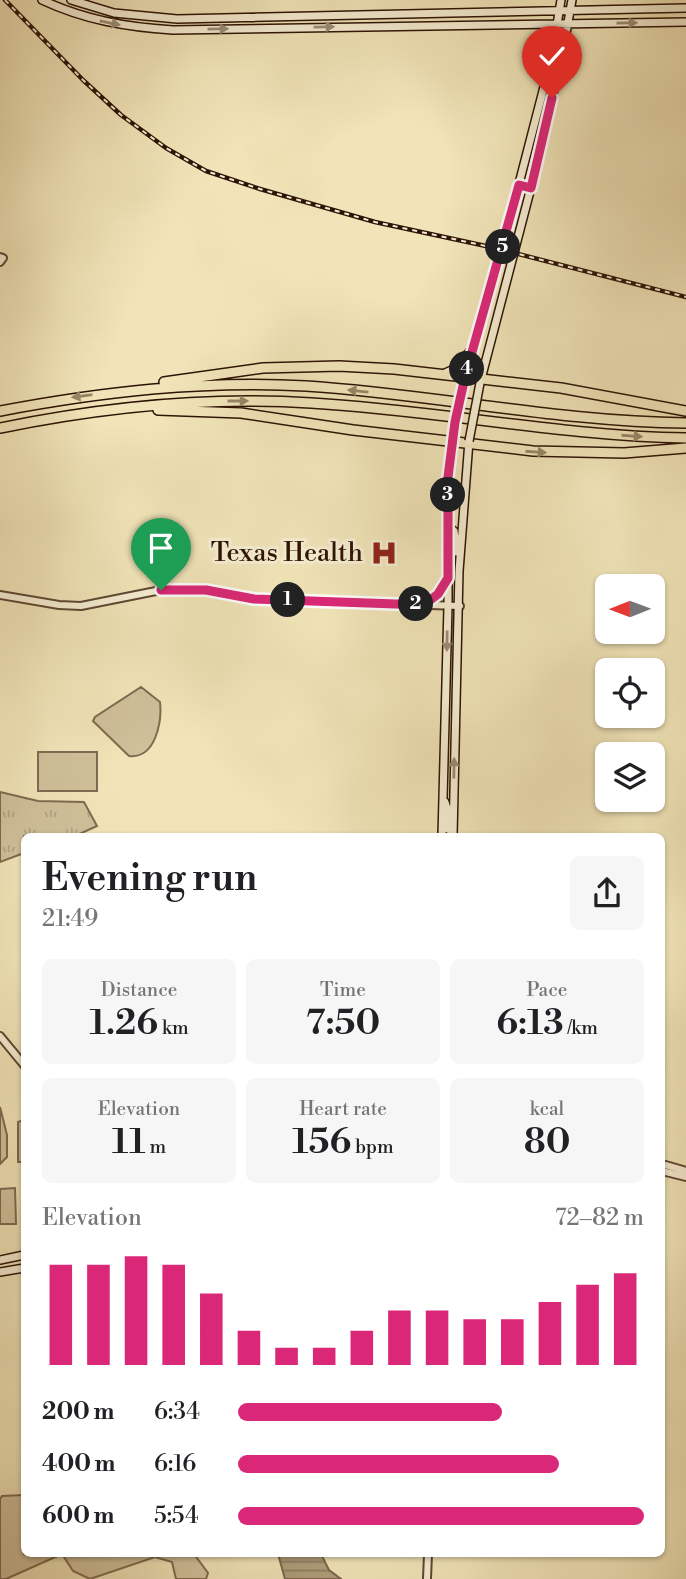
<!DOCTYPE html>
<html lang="en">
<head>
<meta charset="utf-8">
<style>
	body { margin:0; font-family:"Libre Bodoni",serif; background:#f6f6f6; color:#202124; height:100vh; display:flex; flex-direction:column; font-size:26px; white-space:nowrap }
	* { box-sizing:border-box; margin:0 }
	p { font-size:23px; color:#757577 }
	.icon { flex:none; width:38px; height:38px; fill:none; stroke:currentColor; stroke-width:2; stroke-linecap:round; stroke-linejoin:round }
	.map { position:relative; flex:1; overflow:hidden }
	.sheet { position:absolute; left:21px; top:833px; width:644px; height:724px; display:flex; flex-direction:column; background:#fff; border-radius:10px; box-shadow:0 2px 5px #0004 }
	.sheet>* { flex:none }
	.needle { width:46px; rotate:269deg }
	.fabs { position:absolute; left:595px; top:574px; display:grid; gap:14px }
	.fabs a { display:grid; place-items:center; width:70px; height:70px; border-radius:10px; background:#fff; box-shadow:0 2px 5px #0004; font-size:35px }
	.pin { position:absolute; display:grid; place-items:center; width:60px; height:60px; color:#fff; margin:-72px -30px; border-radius:50% 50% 50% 0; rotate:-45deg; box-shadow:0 0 7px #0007 }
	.pin .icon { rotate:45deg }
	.km { position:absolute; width:35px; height:35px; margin:-18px; border-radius:50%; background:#222; color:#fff; font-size:19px; line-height:35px; text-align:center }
	.round { display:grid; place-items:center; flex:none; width:74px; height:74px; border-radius:10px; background:#f6f6f6 }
	.overview { display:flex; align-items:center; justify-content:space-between; height:119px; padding:0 21px }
	h1 { font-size:38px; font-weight:600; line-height:52px }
	.stats { display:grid; grid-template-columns:repeat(3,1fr); gap:10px; height:119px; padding:7px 21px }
	.stats div { display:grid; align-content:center; border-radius:10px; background:#f6f6f6; text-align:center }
	.stats b { font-size:35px; font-weight:600 }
	.stats small { font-size:19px; font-weight:400 }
	.stats p { font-size:19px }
	.chart { height:196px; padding:14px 21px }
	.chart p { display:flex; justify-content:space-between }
	.chart svg { width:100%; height:126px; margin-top:7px; stroke:#db2777; stroke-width:6 }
	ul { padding:0 21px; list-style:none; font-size:23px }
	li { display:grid; grid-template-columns:112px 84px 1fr; align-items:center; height:52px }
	li i { height:18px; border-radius:9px; background:#db2777 }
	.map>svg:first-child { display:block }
	.grass { fill:#cfc09a; stroke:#7e6a50; stroke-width:2 }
	.park { fill:url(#park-tufts); stroke:#7e6a50; stroke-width:2 }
	.water { fill:url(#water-rules); stroke:#7a664c; stroke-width:2 }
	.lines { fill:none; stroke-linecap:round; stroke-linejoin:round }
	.tertiary-casing { stroke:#5e4732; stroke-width:10 }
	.secondary-casing { stroke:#2d1305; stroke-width:10 }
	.motorway-casing { stroke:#2d1305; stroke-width:12 }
	.tertiary { stroke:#f5edd1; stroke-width:6 }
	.secondary { stroke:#f5edd1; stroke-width:7 }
	.motorway { stroke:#f0e4b8; stroke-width:9 }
	.rail-casing { stroke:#2d1305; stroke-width:4.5 }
	.rail { stroke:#f5edd1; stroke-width:2; stroke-dasharray:5; stroke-linecap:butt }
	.secondary-bridge-casing { stroke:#2d1305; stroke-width:10; stroke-linecap:butt }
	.secondary-bridge { stroke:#f5edd1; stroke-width:7 }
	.oneway { fill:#9b8b75 }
	.oneway2 { fill:#988667 }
	.route-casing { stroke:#fff; stroke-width:14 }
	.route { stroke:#db2777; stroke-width:9 }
	.labels { text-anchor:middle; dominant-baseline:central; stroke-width:6; stroke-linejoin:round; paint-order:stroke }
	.poi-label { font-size:26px; fill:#2d1305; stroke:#f5edd1; text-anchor:end }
</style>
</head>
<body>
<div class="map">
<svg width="686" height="1579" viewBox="0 0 686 1579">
	<defs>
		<pattern id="park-tufts" width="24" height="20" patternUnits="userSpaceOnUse" patternTransform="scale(1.75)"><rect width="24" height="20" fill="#cfc09a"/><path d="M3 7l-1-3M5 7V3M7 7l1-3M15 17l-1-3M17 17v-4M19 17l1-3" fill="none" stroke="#b2a483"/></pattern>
		<pattern id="water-rules" width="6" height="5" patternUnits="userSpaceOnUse" patternTransform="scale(1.75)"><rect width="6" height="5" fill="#ae9d7b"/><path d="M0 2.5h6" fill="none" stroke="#8e7f63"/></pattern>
	</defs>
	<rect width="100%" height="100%" fill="#f0e4b8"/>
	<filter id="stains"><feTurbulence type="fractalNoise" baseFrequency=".00286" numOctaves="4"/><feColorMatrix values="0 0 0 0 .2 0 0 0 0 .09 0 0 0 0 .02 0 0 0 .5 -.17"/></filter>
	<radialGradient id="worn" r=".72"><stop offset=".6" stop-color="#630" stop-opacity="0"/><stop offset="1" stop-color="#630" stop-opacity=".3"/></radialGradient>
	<path class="grass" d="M 141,687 L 160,702 C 162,721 156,759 129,756 L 93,721 L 95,717 Z
		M 38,752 L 97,752 L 97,791 L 38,791 Z
		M 0,1107 L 7,1135 L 7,1157 L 0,1164 Z
		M 24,1120 L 24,1162 L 18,1162 L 18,1122 Z
		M 15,1188 L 16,1224 L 0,1224 L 0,1189 Z
		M 24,1495 L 24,1554 L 194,1554 L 208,1573 L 206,1579 L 176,1579 L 172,1562 L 155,1557 L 90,1579 L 73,1571 L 62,1554 L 6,1579 L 0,1579 L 0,1499 L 2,1496 Z"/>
	<path class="park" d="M 0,792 L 38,801 L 84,802 L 97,826 L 75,836 L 24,836 L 24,853 L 0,862 Z"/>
	<path class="water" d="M 321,1554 L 329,1570 L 341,1579 L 285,1579 L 278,1554 Z"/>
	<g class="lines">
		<g class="tertiary-casing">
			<path id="tertiary" d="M 0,257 L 3,258 L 0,262
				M 0,595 L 59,605 L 81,606 L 161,590 L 188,589 L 254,599 L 460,606
				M 0,1036 L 24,1065
				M 662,1164 L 686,1171
				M 662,1171 L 686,1177
				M 427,1579 L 428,1554"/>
		</g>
		<g class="secondary-casing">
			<path id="secondary" d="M 42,0 C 85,20 126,27 173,30 L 686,22
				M 71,0 L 114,13 L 177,19 L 686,8
				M 443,374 L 456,368 L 470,351
				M 465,379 L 501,253 L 552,56 L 561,0
				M 480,383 L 534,176 L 563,50 L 572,0
				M 448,526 L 454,531 L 457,552
				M 424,605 L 435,597 L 447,579
				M 445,802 L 448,811 L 448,829 L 453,832
				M 442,836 L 448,606 L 448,477 L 452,438
				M 453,836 L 459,571 L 469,441
				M 0,1260 L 24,1255
				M 0,1272 L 24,1268"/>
		</g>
		<g class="motorway-casing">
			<path id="motorway" d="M 164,382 L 263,368 L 339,366 L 394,369 L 561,388 L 686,411
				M 158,410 L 241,413 L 353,430 L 533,451 L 624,453 L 686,448
				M 0,411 C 101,392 202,380 306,386 C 433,394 559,422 686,423
				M 0,428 C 103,407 206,396 311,403 C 436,410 560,436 686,438"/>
		</g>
		<use href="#tertiary" class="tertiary"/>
		<use href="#secondary" class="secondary"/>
		<use href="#motorway" class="motorway"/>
		<g class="rail-casing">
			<path id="rail" d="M 5,0 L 83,80 L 121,115 L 166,148 L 206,171 L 260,189 L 375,222 L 495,248 L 686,297"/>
		</g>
		<use href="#rail" class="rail"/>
		<g class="secondary-bridge-casing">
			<path id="secondary-bridge" d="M 453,438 L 464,381
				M 469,441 L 480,383"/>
		</g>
		<use href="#secondary-bridge" class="secondary-bridge"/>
	</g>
	<defs><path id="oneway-solid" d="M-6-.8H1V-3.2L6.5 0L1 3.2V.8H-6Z" transform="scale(1.75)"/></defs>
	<g class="oneway">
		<use href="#oneway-solid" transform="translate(110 23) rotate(12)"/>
		<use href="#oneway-solid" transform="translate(627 23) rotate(-1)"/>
		<use href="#oneway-solid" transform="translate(324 27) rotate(-1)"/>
		<use href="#oneway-solid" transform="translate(218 29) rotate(-1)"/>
		<use href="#oneway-solid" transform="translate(447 641) rotate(91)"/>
		<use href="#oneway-solid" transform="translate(454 768) rotate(-89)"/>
	</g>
	<g class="oneway2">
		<use href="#oneway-solid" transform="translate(358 391) rotate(-174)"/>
		<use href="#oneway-solid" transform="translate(82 396) rotate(172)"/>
		<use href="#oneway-solid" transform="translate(238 401)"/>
		<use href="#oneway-solid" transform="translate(632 436) rotate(4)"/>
		<use href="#oneway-solid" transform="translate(536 452) rotate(4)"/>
	</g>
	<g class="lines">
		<g class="route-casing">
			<path id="route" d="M 161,590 L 206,590 L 254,599 L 424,605 L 438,594 L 448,578 L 448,477 L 455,422 L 465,377 L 519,185 L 531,188 L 552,98"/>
		</g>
		<use href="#route" class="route"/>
	</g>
	<defs>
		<g id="hospital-bare" transform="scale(2.1)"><path d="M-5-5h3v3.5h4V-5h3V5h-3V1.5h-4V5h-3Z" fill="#8f2418" stroke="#f5edd1" stroke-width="2.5" paint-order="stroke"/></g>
	</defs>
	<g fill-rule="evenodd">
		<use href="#hospital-bare" x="384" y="553"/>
	</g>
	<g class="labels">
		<g class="poi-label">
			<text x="363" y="553">Texas Health</text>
		</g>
	</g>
	<rect width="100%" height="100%" filter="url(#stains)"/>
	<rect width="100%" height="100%" fill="url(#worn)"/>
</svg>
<div class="fabs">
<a><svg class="needle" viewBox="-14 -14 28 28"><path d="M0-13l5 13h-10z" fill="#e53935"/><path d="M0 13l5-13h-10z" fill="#757577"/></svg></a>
<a><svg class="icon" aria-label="locate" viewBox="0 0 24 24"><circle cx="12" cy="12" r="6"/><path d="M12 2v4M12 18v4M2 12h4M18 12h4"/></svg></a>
<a><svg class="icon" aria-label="layers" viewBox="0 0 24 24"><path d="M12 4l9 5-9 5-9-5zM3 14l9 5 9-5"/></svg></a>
</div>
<div class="pin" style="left:161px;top:590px;background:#1e9e55"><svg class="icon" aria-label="arrive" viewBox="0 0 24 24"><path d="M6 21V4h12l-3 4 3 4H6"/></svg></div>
<div class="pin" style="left:552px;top:98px;background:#d93025"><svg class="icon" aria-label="check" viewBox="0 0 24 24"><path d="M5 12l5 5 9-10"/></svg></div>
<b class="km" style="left:288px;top:600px">1</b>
<b class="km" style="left:416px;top:604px">2</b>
<b class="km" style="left:448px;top:495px">3</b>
<b class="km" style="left:467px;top:369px">4</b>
<b class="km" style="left:503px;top:247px">5</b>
<section class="sheet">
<div class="overview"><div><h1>Evening run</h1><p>21:49</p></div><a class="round"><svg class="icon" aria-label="share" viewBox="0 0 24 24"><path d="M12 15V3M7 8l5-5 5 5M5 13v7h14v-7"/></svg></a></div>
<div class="stats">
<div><p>Distance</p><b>1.26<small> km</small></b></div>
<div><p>Time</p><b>7:50</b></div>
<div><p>Pace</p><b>6:13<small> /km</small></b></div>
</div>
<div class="stats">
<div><p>Elevation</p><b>11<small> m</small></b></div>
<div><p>Heart rate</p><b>156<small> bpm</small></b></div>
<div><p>kcal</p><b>80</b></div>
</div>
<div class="chart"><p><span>Elevation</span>72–82 m</p>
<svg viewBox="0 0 160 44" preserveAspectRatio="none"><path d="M5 44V9M15 44V9M25 44V6M35 44V9M45 44V19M55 44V32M65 44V38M75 44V38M85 44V32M95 44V25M105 44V25M115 44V28M125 44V28M135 44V22M145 44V16M155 44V12"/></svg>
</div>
<ul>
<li><b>200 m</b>6:34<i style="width:65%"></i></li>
<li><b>400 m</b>6:16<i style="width:79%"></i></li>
<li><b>600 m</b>5:54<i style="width:100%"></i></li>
</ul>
</section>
</div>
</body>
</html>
